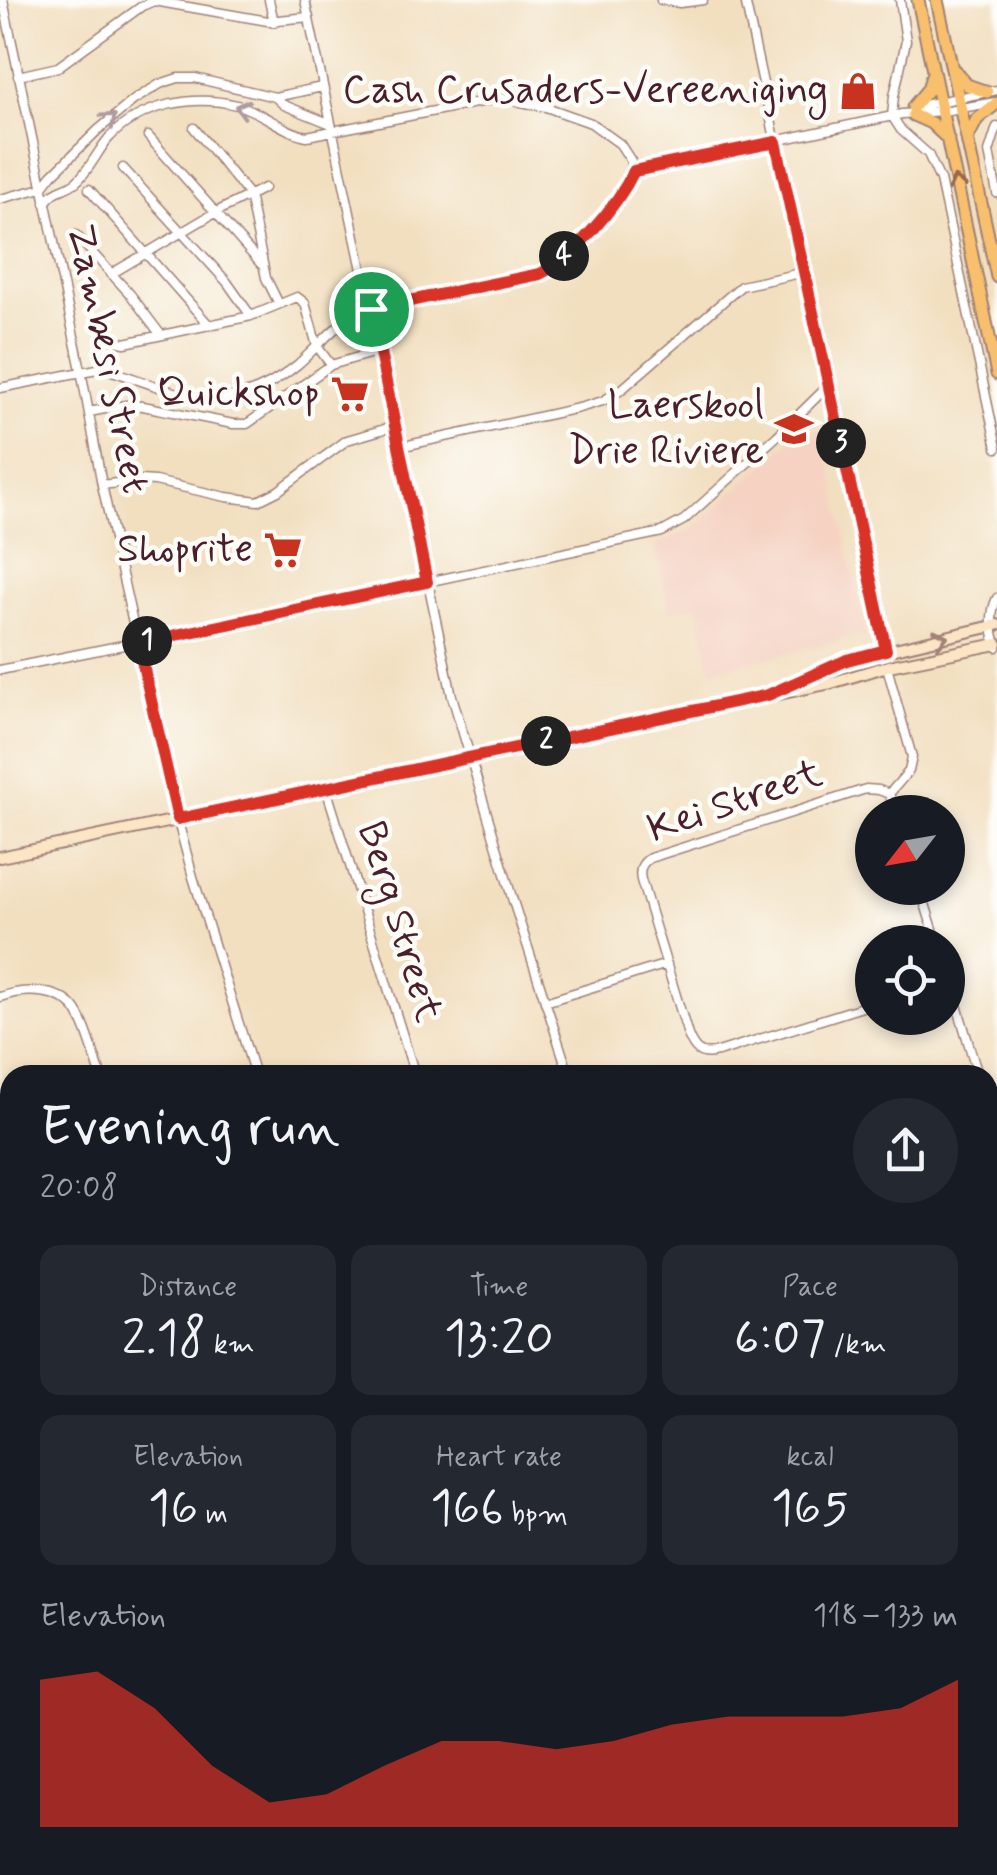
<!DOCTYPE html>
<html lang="en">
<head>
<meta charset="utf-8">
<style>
	body { margin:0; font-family:Mynerve,sans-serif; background:#242831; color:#f1f3f6; height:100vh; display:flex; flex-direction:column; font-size:38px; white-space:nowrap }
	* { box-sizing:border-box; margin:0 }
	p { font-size:32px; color:#9ea1a6 }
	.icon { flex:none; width:55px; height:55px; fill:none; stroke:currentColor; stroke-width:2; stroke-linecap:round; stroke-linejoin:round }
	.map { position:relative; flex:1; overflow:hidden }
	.panel { position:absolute; left:0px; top:1065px; width:998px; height:810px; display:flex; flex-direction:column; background:#171b24; border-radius:30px 30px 0 0; box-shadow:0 5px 15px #0003 }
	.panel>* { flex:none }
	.needle { width:65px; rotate:239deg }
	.buttons { position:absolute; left:855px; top:795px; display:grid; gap:20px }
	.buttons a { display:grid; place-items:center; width:110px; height:110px; border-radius:50%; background:#171b24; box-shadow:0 5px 15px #0003; font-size:50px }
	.pin { position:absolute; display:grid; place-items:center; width:85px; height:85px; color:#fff; margin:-42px; border:5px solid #fff; border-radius:50%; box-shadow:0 2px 10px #0007 }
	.km { position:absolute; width:50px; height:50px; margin:-25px; border-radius:50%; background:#222; color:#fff; font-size:28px; line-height:50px; text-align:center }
	.round { display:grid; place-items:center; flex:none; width:105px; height:105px; border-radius:52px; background:#242831 }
	.summary { display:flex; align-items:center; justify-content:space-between; height:170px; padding:0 40px }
	h1 { font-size:55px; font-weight:600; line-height:75px }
	.metrics { display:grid; grid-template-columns:repeat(3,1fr); gap:15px; height:170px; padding:10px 40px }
	.metrics div { display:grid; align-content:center; border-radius:20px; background:#242831; text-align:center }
	.metrics b { font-size:50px; font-weight:600 }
	.metrics small { font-size:28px; font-weight:400 }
	.metrics p { font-size:28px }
	.chart { height:280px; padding:20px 40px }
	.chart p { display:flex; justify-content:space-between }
	.chart svg { width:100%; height:180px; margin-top:10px; fill:#d93025; opacity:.7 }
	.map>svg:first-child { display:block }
	.built { fill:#f5d2c2 }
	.green { fill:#8de0a2; stroke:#6c8066; stroke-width:2.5 }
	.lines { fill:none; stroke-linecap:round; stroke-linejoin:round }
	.street-casing { stroke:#9e7f76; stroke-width:11 }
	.secondary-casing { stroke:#9e7f76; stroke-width:14 }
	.primary-casing { stroke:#9e7f76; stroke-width:15 }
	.street { stroke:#fff; stroke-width:8 }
	.secondary { stroke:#fce5c4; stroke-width:10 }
	.primary { stroke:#f8bf6c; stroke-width:11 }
	.oneway { stroke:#ae9aa0 }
	.oneway2 { stroke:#986748 }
	.oneway3 { stroke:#a38278 }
	.route-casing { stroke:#fff; stroke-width:20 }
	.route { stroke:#d93025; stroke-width:12 }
	.labels { text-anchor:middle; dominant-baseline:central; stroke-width:9; stroke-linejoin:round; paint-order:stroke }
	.poi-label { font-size:40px; fill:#4a1f2b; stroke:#fdfcf7; text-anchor:end }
	.street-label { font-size:40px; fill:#4a1f2b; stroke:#fdfcf7 }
</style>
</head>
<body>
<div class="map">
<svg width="997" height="1875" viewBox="0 0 997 1875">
	<rect width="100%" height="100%" fill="#fdfcf7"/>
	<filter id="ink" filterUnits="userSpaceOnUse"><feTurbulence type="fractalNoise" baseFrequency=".01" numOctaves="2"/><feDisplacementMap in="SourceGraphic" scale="20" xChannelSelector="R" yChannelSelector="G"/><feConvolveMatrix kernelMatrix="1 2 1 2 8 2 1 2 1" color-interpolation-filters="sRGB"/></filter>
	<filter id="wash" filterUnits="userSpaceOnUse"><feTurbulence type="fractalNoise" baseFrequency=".0048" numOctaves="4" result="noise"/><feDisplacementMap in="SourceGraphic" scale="40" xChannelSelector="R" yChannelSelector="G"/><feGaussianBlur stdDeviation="2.25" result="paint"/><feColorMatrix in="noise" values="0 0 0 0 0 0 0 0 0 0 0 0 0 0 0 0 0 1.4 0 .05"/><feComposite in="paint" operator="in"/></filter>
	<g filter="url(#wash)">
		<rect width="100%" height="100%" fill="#f2dfc0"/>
		<path class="built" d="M 807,426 L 823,430 L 866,634 L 711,672 L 697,607 L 669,611 L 655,545 L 692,530 Z"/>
		<path class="green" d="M 988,1573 L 997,1586 L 997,1672 L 988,1683 Z"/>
	</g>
	<g filter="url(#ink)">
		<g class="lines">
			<g class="street-casing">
				<path id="street" d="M 3,0 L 81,370 L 102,485 L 173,803 L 193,877 L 255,1075
					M 269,0 L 274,22
					M 305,0 L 452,696 L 513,901 L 569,1075
					M 661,0 L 680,3 L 703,0
					M 745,0 L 886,651
					M 900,0 L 906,41 L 894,96 L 892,116 L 901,130 L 928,154 L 940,180 L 997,448
					M 18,76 L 58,67 L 142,6 L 154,1 L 268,21 L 309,17
					M 275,97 L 322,87
					M 914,107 L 997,90
					M 997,127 L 989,152 L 997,193
					M 194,128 L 249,195 L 266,278 L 279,304
					M 148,136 L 261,264
					M 123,168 L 227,282 L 251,316
					M 89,189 L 209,325
					M 0,199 L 42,188 L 52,175 L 98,130 L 134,100 L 160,84 L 178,78 L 195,78 L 275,97 L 284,105 L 331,124
					M 45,203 C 58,186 63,192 76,182 C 89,171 97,152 108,139 C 140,104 193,94 237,105 C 263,112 283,132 307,136 L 501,98 L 546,107 L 591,123 L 620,144 L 631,161 L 634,171
					M 76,235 L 130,294 L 161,335
					M 111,274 L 216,212 L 264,188
					M 99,320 L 115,341 L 125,343 L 251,316 L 297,297 L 305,303 L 317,346 L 331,365
					M 0,388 L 97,369 L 106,369 C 181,393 226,423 297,365 C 317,348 333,327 355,313 L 522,279 C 569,266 613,214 634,171 L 902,114 L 943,111 L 996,102
					M 89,412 L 126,405 L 143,406 L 233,424 L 247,424 L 331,365 L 379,351
					M 399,447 L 579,408 L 603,401 L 621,390 L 741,286 L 805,272
					M 102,485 L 140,480 L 155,481 L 226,497 L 258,501 L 278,491 L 347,440 L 395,426
					M 997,647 C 991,630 989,614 997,598
					M 887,667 L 912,757 L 909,771 L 889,794 L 896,812
					M 0,670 L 286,612 L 662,532 L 684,520 L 777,436 L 829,385
					M 326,788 L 415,1075
					M 920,888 L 937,942
					M 948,975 L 978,1075
					M 0,997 C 25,988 65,988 79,1015 C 89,1033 94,1056 101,1075
					M 545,1002 L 667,964
					M 872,1004 L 718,1052 C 700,1057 694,1050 688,1035 L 641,880 C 639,870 641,863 650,858 L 866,789 L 879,790 L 889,794
					M 988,1105 L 997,1103
					M 0,1206 L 10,1238
					M 0,1440 L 10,1437
					M 0,1678 L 10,1710
					M 148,1865 L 175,1875
					M 543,1865 L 543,1875
					M 71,1875 L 74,1865
					M 469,1875 L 478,1865"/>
			</g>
			<g class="secondary-casing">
				<path id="secondary" d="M 886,651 L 997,625
					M 889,666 L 997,644
					M 783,688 L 847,660 L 880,651
					M 0,857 L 831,683 L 884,667"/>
			</g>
			<g class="primary-casing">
				<path id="primary" d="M 918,0 L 997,374
					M 937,0 L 997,277
					M 955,71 L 967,85 L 987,92
					M 913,107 L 928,89 L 933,73
					M 913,115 L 931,123 L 948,139
					M 968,137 L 977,119 L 997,103
					M 988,1116 L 997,1113
					M 988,1128 L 997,1124
					M 850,1865 L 852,1875
					M 479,1875 L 492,1865
					M 503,1875 L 515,1865"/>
			</g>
			<use href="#street" class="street"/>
			<use href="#secondary" class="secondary"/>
			<use href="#primary" class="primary"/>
		</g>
		<defs><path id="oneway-chevron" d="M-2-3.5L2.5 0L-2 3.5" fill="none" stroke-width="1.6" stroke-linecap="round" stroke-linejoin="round" transform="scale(2.5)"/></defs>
		<g class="oneway">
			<use href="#oneway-chevron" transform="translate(242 108) rotate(-164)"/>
			<use href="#oneway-chevron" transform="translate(110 119) rotate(-40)"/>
		</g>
		<use class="oneway2" href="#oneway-chevron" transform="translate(956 183) rotate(-103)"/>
		<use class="oneway3" href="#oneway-chevron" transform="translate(941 638) rotate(-13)"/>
	</g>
	<g class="lines" filter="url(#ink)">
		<g class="route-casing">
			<path id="route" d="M 776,142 L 886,650 L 847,660 L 768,695 L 178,819 L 138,643 L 427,582 L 371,309 L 540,274 C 574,257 617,206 634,171 Z"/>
		</g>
		<use href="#route" class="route"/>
	</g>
	<defs>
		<g id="shop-bare" transform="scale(3)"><path d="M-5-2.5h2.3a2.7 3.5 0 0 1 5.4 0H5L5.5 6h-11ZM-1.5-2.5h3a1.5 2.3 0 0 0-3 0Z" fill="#c8321e" stroke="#fdfcf7" stroke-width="2.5" paint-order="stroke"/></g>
		<g id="supermarket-bare" transform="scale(3)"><path d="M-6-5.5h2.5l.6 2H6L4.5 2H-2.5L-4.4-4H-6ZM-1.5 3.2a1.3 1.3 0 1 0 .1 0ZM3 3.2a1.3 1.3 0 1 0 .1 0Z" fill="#c8321e" stroke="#fdfcf7" stroke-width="2.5" paint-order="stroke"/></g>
		<g id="school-bare" transform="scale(3)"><path d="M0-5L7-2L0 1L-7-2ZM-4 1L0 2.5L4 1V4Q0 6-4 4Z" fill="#c8321e" stroke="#fdfcf7" stroke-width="2.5" paint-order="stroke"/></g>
	</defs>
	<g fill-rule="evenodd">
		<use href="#shop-bare" x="858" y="91"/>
		<use href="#supermarket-bare" x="350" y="394"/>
		<use href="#school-bare" x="794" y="429"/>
		<use href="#supermarket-bare" x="283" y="550"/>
	</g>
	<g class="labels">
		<g class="poi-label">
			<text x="828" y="91">Cash Crusaders-Vereeniging</text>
			<text x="320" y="394">Quickshop</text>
			<text x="764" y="406">Laerskool<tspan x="764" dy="46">Drie Riviere</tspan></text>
			<text x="253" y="550">Shoprite</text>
		</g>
		<g class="street-label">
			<text transform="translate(107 359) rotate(78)">Zambesi Street</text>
			<text transform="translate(735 802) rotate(-19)">Kei Street</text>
			<text transform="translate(399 922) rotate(73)">Berg Street</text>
		</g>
	</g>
</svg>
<div class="buttons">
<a><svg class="needle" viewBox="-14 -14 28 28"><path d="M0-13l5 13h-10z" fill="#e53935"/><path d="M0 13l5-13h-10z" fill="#9ea1a6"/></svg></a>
<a><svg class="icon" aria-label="locate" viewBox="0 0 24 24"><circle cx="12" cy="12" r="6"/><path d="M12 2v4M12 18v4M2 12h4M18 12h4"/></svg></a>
</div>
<div class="pin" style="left:371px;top:309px;background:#1e9e55"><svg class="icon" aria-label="arrive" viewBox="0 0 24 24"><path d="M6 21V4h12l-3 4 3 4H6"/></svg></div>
<b class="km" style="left:147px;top:641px">1</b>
<b class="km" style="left:546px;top:741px">2</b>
<b class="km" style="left:841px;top:443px">3</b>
<b class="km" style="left:564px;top:256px">4</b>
<section class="panel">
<div class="summary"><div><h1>Evening run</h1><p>20:08</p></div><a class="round"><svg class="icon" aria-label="share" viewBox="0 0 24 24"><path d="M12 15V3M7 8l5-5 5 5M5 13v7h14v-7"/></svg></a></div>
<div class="metrics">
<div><p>Distance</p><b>2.18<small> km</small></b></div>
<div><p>Time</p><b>13:20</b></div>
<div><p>Pace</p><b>6:07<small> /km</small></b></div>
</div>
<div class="metrics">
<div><p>Elevation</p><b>16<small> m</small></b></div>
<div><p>Heart rate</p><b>166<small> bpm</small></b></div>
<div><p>kcal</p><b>165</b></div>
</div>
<div class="chart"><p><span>Elevation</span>118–133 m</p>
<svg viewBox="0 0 160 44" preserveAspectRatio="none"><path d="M0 44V8L10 6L20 15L30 29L40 38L50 36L60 29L70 23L80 23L90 25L100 23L110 19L120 17L130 17L140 17L150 15L160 8V44z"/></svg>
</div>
</section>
</div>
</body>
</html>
